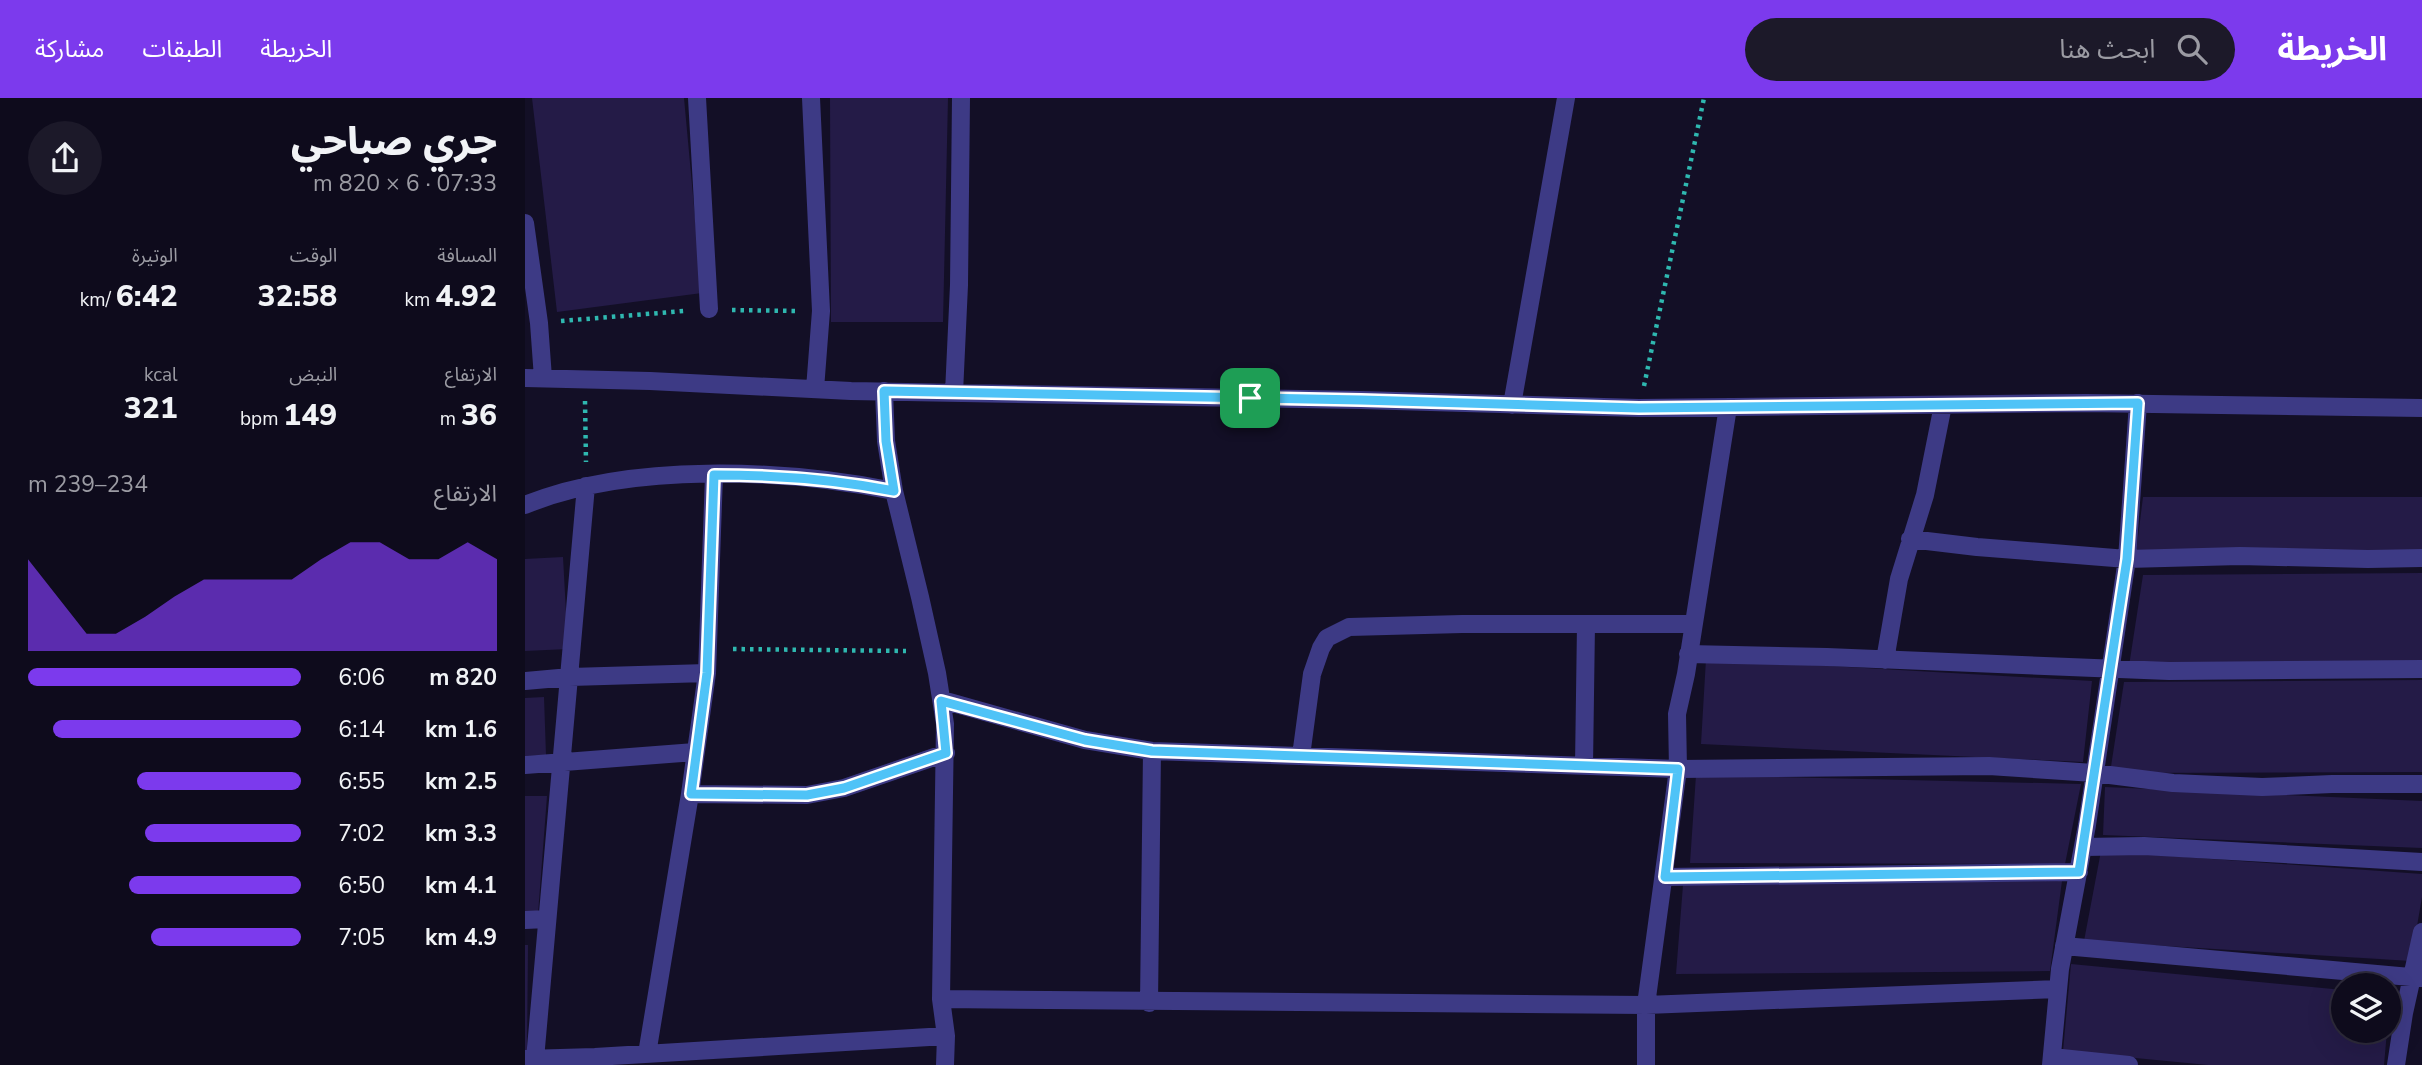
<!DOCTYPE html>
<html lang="ar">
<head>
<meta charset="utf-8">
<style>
	body { margin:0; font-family:"Nunito Sans","Noto Sans Arabic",sans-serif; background:#1c1929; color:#f1f3f6; direction:rtl; height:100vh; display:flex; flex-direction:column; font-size:26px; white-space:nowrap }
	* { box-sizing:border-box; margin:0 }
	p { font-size:23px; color:#9b9ba3 }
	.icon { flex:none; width:38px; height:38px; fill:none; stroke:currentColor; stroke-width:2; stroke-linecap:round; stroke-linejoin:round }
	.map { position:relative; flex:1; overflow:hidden; direction:ltr }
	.sheet { display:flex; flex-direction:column; background:#0e0b1c; width:525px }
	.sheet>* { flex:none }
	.fabs { position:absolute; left:1806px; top:875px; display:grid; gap:14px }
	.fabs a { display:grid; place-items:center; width:70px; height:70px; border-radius:50%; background:#0e0b1c; box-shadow:0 7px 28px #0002,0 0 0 2px #2e2b3b; font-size:35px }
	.pin { position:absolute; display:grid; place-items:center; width:60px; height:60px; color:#fff; margin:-30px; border-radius:14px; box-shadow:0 4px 10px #0006 }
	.round { display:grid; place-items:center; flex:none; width:74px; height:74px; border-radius:37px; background:#1c1929 }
	.overview { display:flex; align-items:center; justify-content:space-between; height:119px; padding:0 28px }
	h1 { font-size:38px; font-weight:800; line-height:52px }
	.stats { display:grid; grid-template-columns:repeat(3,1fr); gap:10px; height:119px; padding:7px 28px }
	.stats div { display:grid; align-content:center }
	.stats b { font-size:30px; font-weight:800 }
	.stats small { font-size:19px; font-weight:400 }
	.stats p { font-size:19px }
	.chart { height:196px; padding:14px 28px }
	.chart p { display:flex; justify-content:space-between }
	.chart svg { width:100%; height:126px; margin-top:7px; fill:#7c3aed; opacity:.7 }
	ul { padding:0 28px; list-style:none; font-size:23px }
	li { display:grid; grid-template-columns:112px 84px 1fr; align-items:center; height:52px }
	li i { height:18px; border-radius:9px; background:#7c3aed }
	header { display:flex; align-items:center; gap:42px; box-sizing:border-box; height:98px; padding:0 35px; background:#7c3aed; color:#fff }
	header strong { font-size:33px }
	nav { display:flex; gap:38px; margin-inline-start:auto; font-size:24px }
	.search { width:490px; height:63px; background:#1c1929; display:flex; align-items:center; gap:18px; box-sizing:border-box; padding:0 24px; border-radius:38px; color:#9b9ba3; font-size:26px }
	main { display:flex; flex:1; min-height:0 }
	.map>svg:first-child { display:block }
	.building { fill:#241b47 }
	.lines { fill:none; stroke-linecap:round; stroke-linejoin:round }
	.path { stroke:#2fb8b0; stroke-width:4.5; stroke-dasharray:3.5 5; stroke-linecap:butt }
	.minor { stroke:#3d3a85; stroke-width:18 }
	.route-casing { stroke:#fff; stroke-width:14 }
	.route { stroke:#4fc3f7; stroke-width:9 }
</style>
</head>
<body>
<header>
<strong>الخريطة</strong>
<div class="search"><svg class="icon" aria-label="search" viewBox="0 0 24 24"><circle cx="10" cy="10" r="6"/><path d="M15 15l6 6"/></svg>ابحث هنا</div>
<nav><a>الخريطة</a><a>الطبقات</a><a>مشاركة</a></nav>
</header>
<main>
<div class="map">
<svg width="1897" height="967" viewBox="0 0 1897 967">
	<rect width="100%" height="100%" fill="#130f26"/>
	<path class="building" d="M 7,0 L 159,0 L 177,195 L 32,214 Z
		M 305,0 L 423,0 L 418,224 L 306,224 Z
		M 1618,399 L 1897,399 L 1897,455 L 1611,455 Z
		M 38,459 L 43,551 L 0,553 L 0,461 Z
		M 1897,475 L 1897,567 L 1604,568 L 1618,477 Z
		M 1181,561 L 1567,583 L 1558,664 L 1176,646 Z
		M 1897,582 L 1897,674 L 1585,675 L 1599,584 Z
		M 19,599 L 21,657 L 0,658 L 0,600 Z
		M 1171,677 L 1556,686 L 1540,766 L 1165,765 Z
		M 1580,689 L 1897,703 L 1897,750 L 1578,737 Z
		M 0,698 L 22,698 L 13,816 L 0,816 Z
		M 1576,753 L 1897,776 L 1897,799 L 1886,863 L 1559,843 Z
		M 1537,783 L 1525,873 L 1151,876 L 1158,787 Z
		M 0,847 L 3,847 L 2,954 L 0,954 Z
		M 1546,866 L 1818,892 L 1818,933 L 1862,933 L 1859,967 L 1683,967 L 1538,953 Z"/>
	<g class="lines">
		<path class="path" d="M 207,212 L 271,213
			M 36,223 L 159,213
			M 1119,288 L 1179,0
			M 60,303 L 61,364
			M 208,551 L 381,553"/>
		<path class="minor" d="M 172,0 L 184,211
			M 286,0 L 296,213 L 290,291
			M 0,125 L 14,225 L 18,280
			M 0,280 L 125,283 L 326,293 L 836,302 L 1114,310 L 1561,305 L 1897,310
			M 359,293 L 361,343 L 369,393 L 395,499 L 412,575 L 420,626 L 416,901 L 421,938 L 420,967
			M 429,295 L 434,187 L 436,0
			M 987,307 L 1041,0
			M 0,407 C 105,364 259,371 369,393
			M 1385,441 L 1452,449 L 1602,461 L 1715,458 L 1843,461 L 1897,460
			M 1163,556 L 1302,559 L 1644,573 L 1897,571
			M 1360,562 L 1374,481 L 1400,397 L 1418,307
			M 0,583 L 45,579 L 182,575
			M 417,602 L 560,642 L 627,653 L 1153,671 L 1464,668 L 1569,675 L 1648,685 L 1737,689 L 1807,686 L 1897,686
			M 776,658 L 787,576 L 796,550 L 802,540 L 824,529 L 937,526 L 1168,526
			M 0,667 L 170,654
			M 1059,668 L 1061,526
			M 165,696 L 282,697 L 319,690 L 421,655
			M 1559,749 L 1619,748 L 1897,764
			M 1140,779 L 1554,774
			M 0,822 L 22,821
			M 1539,848 L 1897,880
			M 416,901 L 1121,907 L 1533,891
			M 624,905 L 627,653
			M 122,956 L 165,696 L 182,575 L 189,377
			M 1527,959 L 1604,967
			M 0,961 L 70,959 L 421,938
			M 10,961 L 61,388
			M 1121,967 L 1121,907 L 1153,671 L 1152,616 L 1161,576 L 1203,309
			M 1526,967 L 1535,871 L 1562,727 L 1602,461 L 1613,305
			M 1871,967 L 1879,915 L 1897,834"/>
	</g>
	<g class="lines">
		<g class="route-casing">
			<path id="route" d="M 359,293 L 836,302 L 1114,310 L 1613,305 L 1602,461 L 1554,774 L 1140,779 L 1153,671 L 627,653 L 560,642 L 416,603 L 421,655 L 319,690 L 282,697 L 166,696 L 182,575 L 189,377 C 251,377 308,381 369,393 L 361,343 Z"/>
		</g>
		<use href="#route" class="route"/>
	</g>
</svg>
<div class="fabs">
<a><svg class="icon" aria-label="layers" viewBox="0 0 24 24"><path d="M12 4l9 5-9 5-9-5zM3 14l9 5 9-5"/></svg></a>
</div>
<div class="pin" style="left:725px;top:300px;background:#1e9e55"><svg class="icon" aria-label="arrive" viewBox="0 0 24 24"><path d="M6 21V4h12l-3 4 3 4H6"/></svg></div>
</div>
<section class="sheet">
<div class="overview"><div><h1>جري صباحي</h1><p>07:33 · 6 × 820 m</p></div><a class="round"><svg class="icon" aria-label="share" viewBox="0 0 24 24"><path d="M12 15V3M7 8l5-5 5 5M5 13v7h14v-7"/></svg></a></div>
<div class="stats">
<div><p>المسافة</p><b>4.92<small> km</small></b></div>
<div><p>الوقت</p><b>32:58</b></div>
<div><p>الوتيرة</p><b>6:42<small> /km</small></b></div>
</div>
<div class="stats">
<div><p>الارتفاع</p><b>36<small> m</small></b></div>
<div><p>النبض</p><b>149<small> bpm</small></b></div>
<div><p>kcal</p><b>321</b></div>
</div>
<div class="chart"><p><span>الارتفاع</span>234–239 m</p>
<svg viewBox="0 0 160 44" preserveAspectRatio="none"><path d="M0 44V12L10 25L20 38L30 38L40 32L50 25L60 19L70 19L80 19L90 19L100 12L110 6L120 6L130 12L140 12L150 6L160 12V44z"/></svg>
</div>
<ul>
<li><b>820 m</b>6:06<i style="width:100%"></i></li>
<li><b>1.6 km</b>6:14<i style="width:91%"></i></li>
<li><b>2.5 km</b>6:55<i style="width:60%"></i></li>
<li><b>3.3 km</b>7:02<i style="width:57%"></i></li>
<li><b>4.1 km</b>6:50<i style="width:63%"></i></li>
<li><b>4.9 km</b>7:05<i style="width:55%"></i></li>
</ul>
</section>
</main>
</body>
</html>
